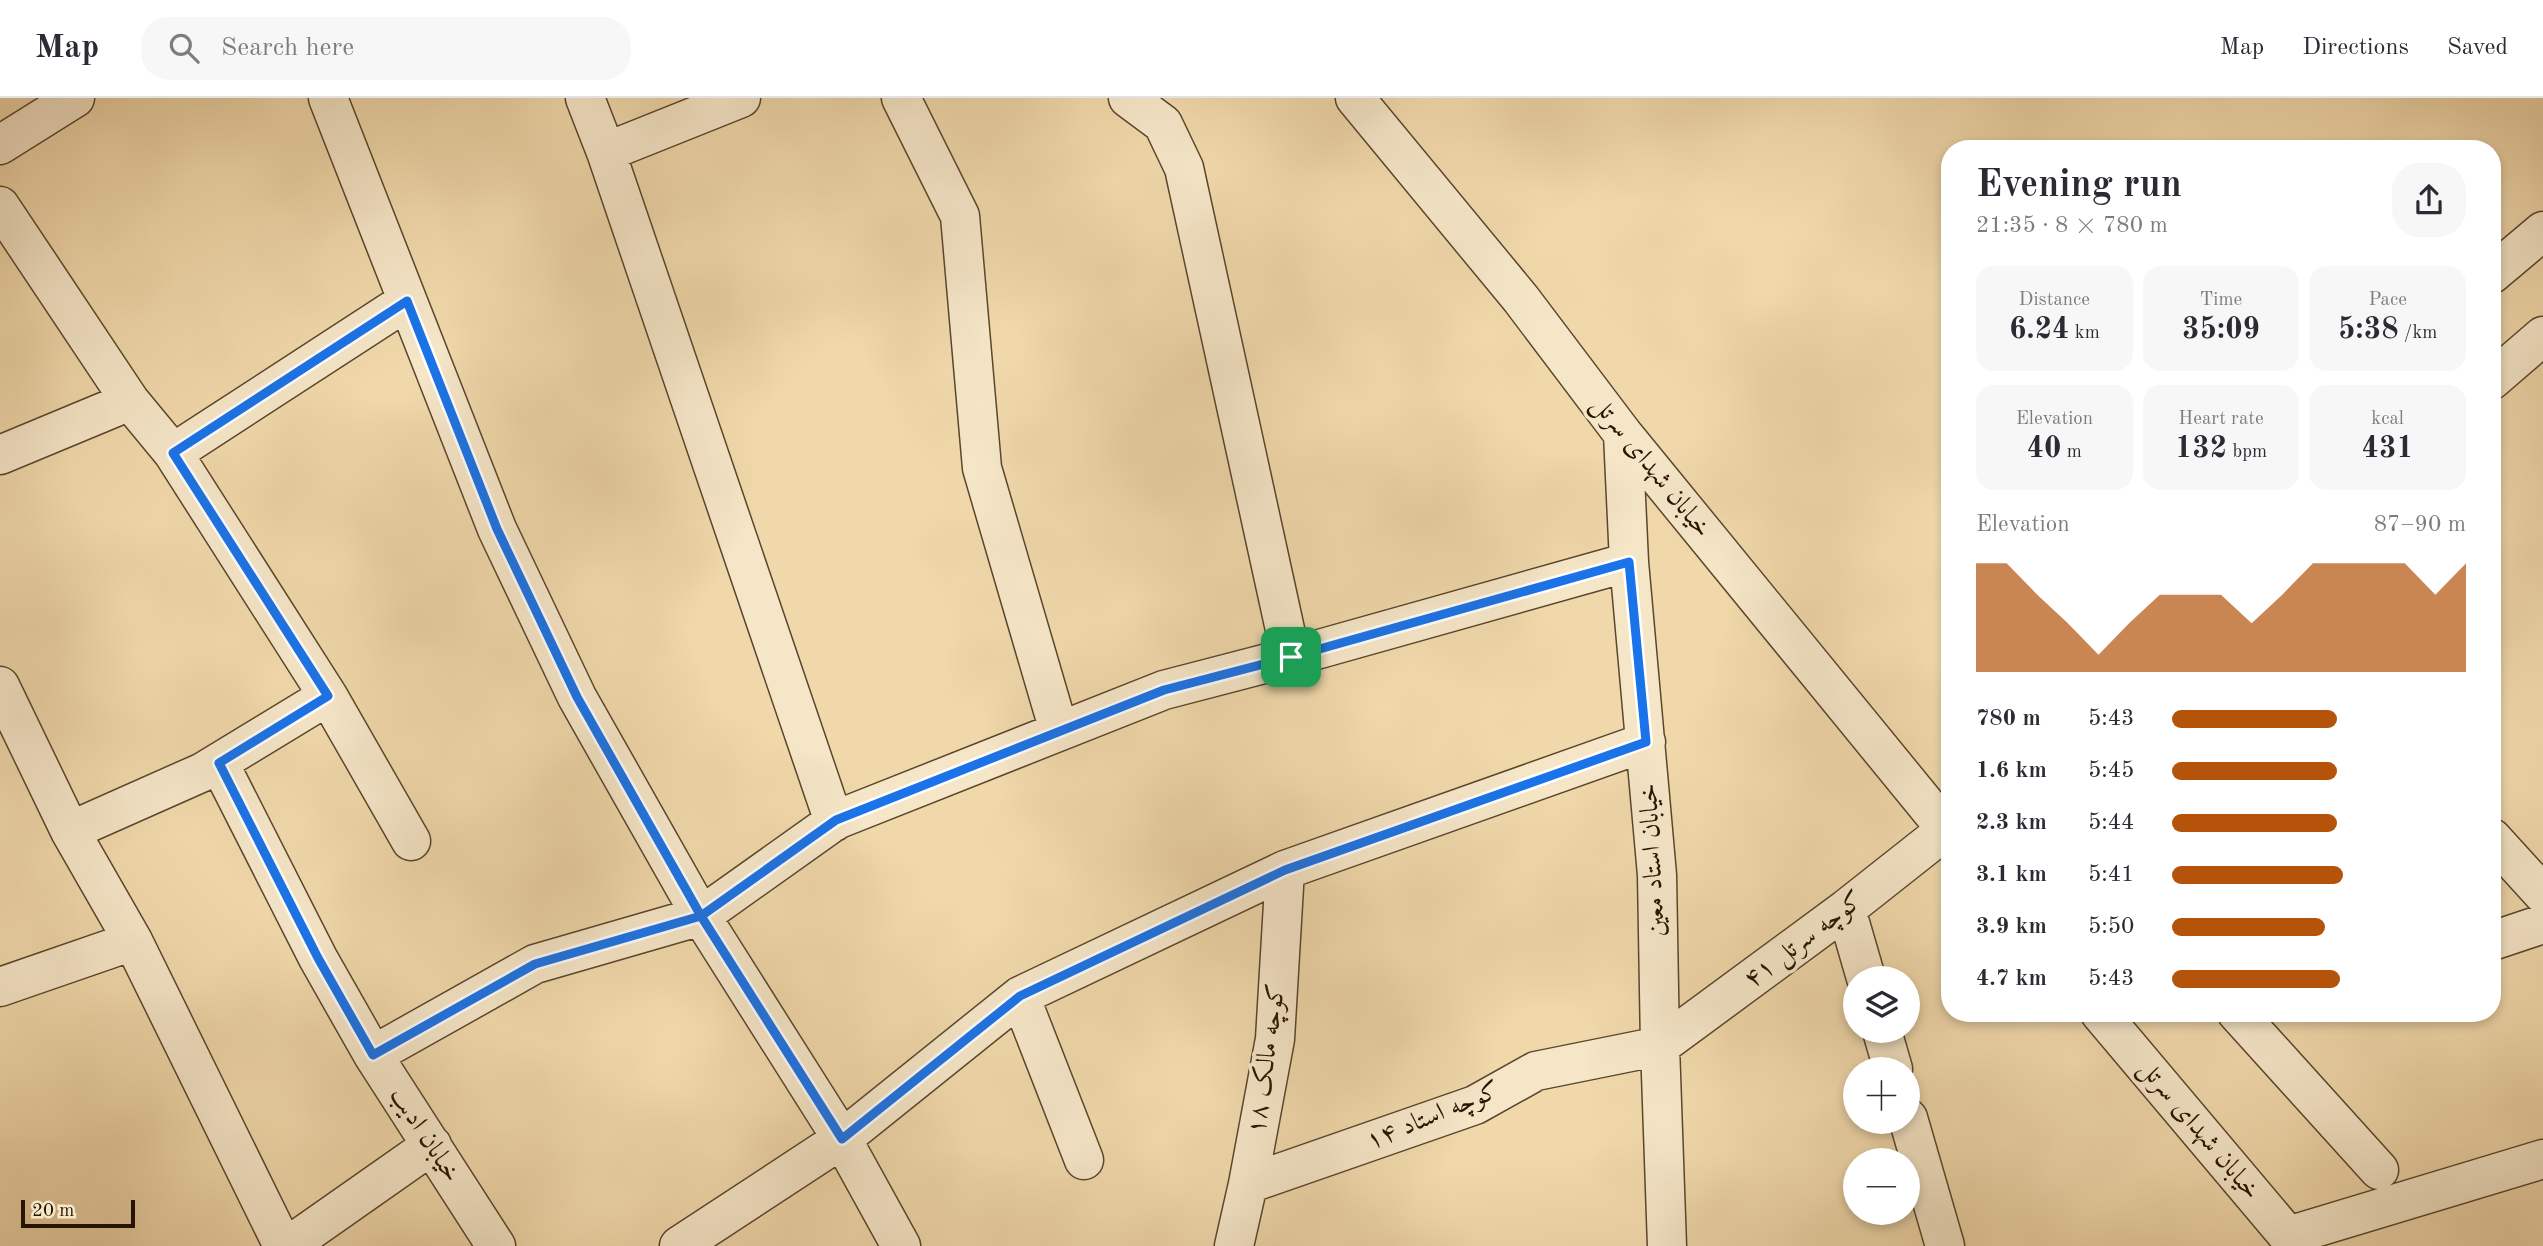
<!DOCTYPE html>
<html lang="en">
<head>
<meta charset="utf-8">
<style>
	body { margin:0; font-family:"Old Standard TT",Amiri,serif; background:#f7f7f7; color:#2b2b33; height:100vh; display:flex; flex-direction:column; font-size:26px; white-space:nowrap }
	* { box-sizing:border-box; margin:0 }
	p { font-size:23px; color:#7c7c81 }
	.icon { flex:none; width:38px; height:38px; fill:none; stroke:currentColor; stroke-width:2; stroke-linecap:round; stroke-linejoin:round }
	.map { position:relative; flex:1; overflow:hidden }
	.sheet { position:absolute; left:1941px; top:42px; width:560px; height:882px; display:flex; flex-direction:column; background:#fff; border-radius:28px; box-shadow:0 4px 10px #0003 }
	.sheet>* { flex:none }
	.controls { position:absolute; left:1843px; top:868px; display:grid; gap:14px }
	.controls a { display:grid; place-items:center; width:77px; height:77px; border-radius:50%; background:#fff; box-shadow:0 4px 10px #0003; font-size:35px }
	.scale { position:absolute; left:21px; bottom:18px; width:114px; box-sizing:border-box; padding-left:7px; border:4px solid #271501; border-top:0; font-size:19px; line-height:24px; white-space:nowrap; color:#271501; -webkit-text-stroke:5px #f5e6c8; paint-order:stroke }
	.pin { position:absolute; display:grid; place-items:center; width:60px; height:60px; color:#fff; margin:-30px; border-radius:14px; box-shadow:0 4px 10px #0006 }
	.round { display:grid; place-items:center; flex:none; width:74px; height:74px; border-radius:28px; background:#f7f7f7 }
	.summary { display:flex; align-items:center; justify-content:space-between; height:119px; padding:0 35px }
	h1 { font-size:38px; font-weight:800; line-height:52px }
	.stats { display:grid; grid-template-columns:repeat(3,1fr); gap:10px; height:119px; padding:7px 35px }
	.stats div { display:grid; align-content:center; border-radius:18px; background:#f7f7f7; text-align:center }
	.stats b { font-size:30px; font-weight:800 }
	.stats small { font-size:19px; font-weight:400 }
	.stats p { font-size:19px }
	.chart { height:196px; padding:14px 35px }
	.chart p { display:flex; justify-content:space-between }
	.chart svg { width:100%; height:126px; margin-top:7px; fill:#b45309; opacity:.7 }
	ul { padding:0 35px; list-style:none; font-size:23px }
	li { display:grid; grid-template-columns:112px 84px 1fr; align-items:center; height:52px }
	li i { height:18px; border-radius:9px; background:#b45309 }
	header { display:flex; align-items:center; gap:42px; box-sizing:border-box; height:98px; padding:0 35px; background:#fff; border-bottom:2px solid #e1e1e2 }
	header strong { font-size:33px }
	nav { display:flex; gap:38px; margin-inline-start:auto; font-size:24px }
	.search { width:490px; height:63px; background:#f7f7f7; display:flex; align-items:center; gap:18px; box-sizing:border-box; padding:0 24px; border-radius:28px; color:#7c7c81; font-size:26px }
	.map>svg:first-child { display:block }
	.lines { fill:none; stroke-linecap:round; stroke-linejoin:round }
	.minor-casing { stroke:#59462c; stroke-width:41 }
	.minor { stroke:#f5e6c8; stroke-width:38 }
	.route-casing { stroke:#fff; stroke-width:14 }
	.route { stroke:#1a73e8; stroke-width:9 }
	.labels { text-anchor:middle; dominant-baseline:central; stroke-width:7; stroke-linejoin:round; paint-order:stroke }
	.street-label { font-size:26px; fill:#271501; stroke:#f5e6c8 }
</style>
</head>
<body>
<header>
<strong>Map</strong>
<div class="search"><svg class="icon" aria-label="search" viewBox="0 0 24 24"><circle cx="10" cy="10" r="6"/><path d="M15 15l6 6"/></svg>Search here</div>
<nav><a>Map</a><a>Directions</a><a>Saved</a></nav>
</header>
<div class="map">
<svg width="2543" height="1148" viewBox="0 0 2543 1148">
	<rect width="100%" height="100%" fill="#f0d8ab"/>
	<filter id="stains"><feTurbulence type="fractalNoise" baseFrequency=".00286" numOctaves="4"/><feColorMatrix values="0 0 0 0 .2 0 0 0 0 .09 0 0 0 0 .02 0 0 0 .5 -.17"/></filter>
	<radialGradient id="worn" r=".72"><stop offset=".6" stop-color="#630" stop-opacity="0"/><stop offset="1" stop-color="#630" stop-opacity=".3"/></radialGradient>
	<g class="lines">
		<g class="minor-casing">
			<path id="minor" d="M 328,0 L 497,431 L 577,599 L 701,818 L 842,1041 L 901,1148
				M 585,0 L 606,54 L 834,724
				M 901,0 L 960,118 L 982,370 L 1059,633
				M 1128,0 L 1163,26 L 1184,70 L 1291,559
				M 1355,0 L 1521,201 L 1623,336 L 1950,736
				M 0,47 L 75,0
				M 606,54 L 741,0
				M 0,108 L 130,303 L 173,355 L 328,598 L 411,743
				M 2492,176 L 2543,133
				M 2492,282 L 2543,238
				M 1623,336 L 1629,464 L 1657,777 L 1660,948 L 1667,1148
				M 173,355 L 407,203
				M 0,357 L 130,303
				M 0,588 L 70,733 L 133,843 L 283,1148
				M 219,665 L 318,860 L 373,957 L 496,1148
				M 70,733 L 203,674 L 328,598
				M 2492,740 L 2543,796
				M 1846,811 L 1866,880
				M 2492,843 L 2543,826
				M 0,889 L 133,843
				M 1020,898 L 1084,1062
				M 2100,915 L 2288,1138 L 2543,1061
				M 2237,915 L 2379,1072
				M 1882,933 L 1893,971
				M 373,957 L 535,866 L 701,818 L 836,722 L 1164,592 L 1291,559 L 1629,464
				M 1908,1020 L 1945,1148
				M 1248,1086 L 1475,1007 L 1536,973 L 1660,948 L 1846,811 L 1946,732
				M 288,1148 L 432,1047
				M 679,1148 L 842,1041 L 1020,898 L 1285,772 L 1646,644
				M 1234,1148 L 1248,1086 L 1275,941 L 1285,772"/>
		</g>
		<use href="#minor" class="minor"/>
	</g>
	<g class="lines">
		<g class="route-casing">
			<path id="route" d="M 1291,559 L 1164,592 L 836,722 L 701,818 L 577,599 L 497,431 L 407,203 L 173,355 L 328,598 L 219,665 L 318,860 L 373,957 L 535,866 L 701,818 L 842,1041 L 1020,898 L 1285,772 L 1646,644 L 1629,464 L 1291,559"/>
		</g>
		<use href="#route" class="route"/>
	</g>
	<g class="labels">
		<g class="street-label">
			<text transform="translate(1651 369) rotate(51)">خیابان شهدای سرتل</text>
			<text transform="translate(1653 762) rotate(-93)">خیابان استاد معین</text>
			<text transform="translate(1804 842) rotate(-37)">کوچه سرتل ۴۱</text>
			<text transform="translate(1267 961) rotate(-82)">کوچه مالک ۱۸</text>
			<text transform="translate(1433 1018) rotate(-22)">کوچه استاد ۱۴</text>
			<text transform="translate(2199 1032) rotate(50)">خیابان شهدای سرتل</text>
			<text transform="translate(425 1037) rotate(57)">خیابان ادیب</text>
		</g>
	</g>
	<rect width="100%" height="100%" filter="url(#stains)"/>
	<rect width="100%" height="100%" fill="url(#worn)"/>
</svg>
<div class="controls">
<a><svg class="icon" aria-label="layers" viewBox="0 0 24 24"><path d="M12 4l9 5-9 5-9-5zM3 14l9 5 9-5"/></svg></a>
<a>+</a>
<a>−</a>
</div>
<div class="scale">20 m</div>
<div class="pin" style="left:1291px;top:559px;background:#1e9e55"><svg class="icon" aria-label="arrive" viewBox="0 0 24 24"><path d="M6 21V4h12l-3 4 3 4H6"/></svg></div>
<section class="sheet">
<div class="summary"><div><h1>Evening run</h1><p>21:35 · 8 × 780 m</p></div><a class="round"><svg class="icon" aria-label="share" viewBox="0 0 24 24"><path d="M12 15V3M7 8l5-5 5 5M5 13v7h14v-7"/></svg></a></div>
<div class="stats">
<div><p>Distance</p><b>6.24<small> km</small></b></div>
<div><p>Time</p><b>35:09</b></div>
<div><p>Pace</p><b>5:38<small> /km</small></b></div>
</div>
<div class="stats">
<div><p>Elevation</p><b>40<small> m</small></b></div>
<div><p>Heart rate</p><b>132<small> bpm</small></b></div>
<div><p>kcal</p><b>431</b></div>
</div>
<div class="chart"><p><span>Elevation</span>87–90 m</p>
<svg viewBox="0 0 160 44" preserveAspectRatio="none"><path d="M0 44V6L10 6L20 17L30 27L40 38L50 27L60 17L70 17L80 17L90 27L100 17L110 6L120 6L130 6L140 6L150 17L160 6V44z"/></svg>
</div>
<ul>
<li><b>780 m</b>5:43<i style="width:56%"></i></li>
<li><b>1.6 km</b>5:45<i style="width:56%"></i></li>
<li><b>2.3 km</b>5:44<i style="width:56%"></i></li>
<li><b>3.1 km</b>5:41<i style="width:58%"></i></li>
<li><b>3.9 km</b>5:50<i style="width:52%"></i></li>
<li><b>4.7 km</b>5:43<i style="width:57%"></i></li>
</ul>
</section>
</div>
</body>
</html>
